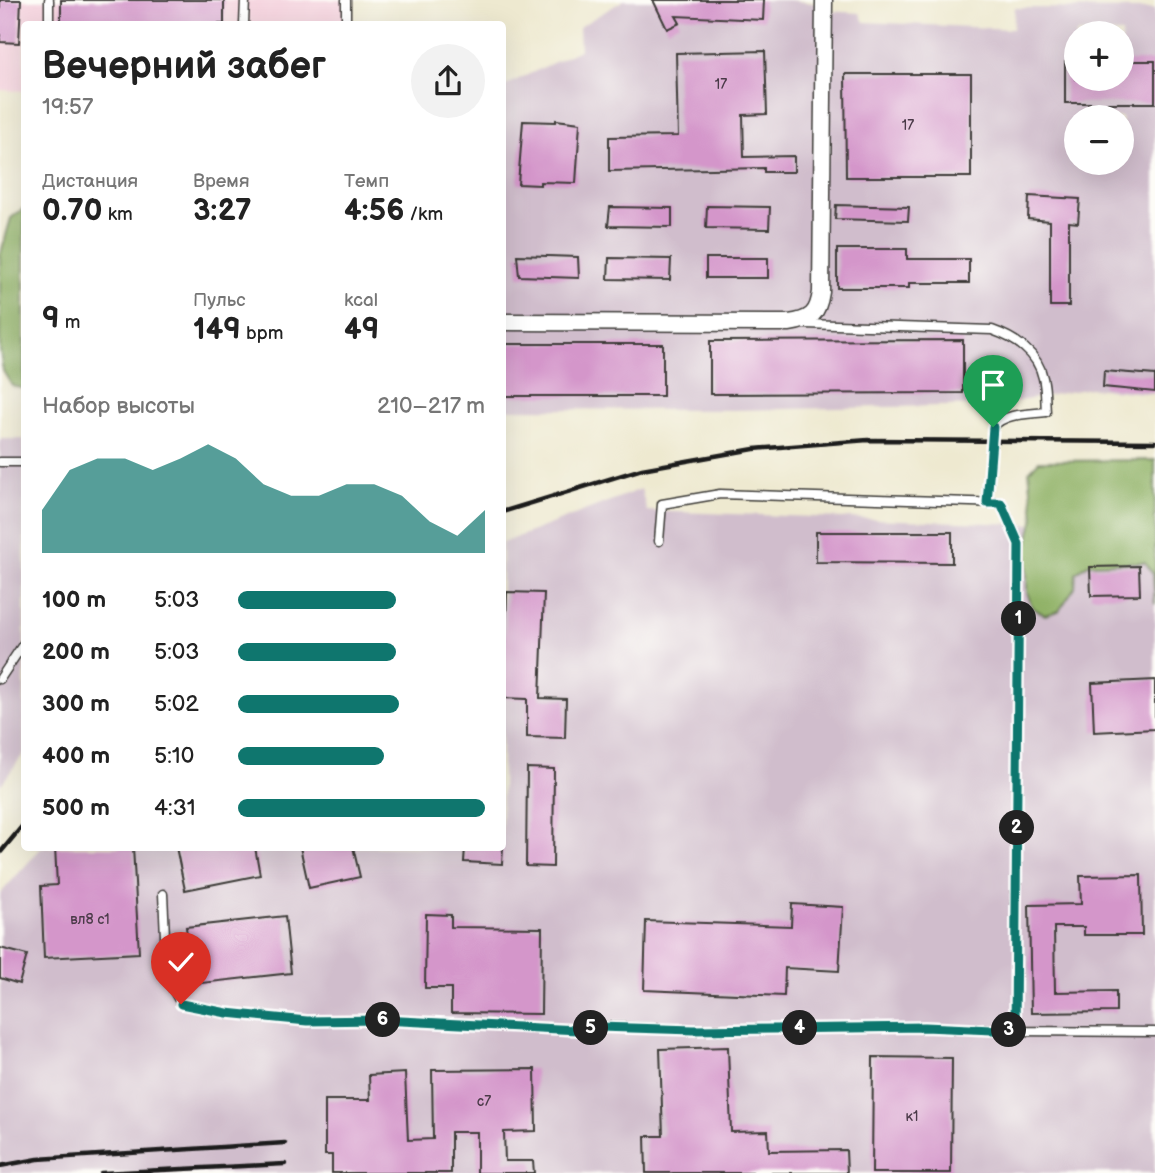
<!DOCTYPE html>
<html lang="ru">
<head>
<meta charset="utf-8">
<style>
	body { margin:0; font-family:"Balsamiq Sans",sans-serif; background:#f2f2f2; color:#222; height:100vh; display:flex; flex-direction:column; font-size:26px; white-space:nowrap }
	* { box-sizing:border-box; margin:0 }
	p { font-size:23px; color:#767676 }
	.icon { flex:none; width:38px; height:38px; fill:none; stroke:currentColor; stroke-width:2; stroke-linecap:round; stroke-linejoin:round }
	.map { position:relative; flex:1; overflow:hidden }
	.sheet { position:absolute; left:21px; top:21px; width:485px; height:830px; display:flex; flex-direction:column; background:#fff; border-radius:7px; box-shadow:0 7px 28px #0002 }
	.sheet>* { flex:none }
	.fabs { position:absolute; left:1064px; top:21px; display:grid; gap:14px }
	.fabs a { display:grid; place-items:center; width:70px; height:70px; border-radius:50%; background:#fff; box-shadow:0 7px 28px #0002; font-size:35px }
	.pin { position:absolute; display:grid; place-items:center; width:60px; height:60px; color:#fff; margin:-72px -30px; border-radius:50% 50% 50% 0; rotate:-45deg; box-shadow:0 0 7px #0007 }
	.pin .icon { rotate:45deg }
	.km { position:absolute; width:35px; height:35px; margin:-18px; border-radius:50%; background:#222; color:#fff; font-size:19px; line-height:35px; text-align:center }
	.round { display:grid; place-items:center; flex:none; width:74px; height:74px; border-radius:37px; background:#f2f2f2 }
	.overview { display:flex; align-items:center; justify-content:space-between; height:119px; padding:0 21px }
	h1 { font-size:38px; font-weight:600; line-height:52px }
	.figures { display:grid; grid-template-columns:repeat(3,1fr); gap:10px; height:119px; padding:7px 21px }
	.figures div { display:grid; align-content:center }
	.figures b { font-size:30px; font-weight:600 }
	.figures small { font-size:19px; font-weight:400 }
	.figures p { font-size:19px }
	.chart { height:196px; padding:14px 21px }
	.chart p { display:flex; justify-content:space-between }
	.chart svg { width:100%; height:126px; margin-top:7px; fill:#0f766e; opacity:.7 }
	ul { padding:0 21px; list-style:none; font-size:23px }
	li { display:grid; grid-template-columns:112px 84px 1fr; align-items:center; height:52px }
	li i { height:18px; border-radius:9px; background:#0f766e }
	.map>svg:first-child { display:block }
	.built { fill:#f4cfdc }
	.industrial { fill:#d0bdcc; fill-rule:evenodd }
	.forest { fill:#91b267; stroke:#566742; stroke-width:2 }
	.building { fill:#d496ca }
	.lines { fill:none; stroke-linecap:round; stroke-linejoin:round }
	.lane-casing { stroke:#3c3b37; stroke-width:11 }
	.street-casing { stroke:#3c3b37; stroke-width:19 }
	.lane { stroke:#fff; stroke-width:8 }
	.street { stroke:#fff; stroke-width:16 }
	.rail { stroke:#1c1c1c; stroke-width:4.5 }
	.route-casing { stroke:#fff; stroke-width:14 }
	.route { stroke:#0f766e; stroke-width:9 }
	.labels { text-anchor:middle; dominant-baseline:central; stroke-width:5; stroke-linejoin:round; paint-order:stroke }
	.number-label { font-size:14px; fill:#4a3a48 }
</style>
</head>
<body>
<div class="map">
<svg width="1155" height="1173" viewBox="0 0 1155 1173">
	<rect width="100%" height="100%" fill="#fdfcf7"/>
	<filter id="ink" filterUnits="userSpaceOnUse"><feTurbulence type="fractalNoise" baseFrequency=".0143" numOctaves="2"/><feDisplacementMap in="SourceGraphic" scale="14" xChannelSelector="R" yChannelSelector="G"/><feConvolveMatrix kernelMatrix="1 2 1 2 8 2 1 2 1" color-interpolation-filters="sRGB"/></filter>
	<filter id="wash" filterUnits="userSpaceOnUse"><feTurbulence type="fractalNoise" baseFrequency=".00686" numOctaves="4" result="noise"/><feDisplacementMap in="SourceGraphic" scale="28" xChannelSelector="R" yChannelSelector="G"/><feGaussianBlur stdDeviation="1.57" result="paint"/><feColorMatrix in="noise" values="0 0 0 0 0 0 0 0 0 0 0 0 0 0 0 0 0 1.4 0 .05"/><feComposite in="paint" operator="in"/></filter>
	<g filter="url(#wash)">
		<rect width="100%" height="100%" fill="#eee9d0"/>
		<path class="built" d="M 0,0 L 350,0 L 350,24 L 24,24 L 24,91 L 0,90 Z"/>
		<path class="industrial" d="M 624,0 L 789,0 L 828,5 L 827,11 L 860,13 L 864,22 L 1013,29 L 1015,8 L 1155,9 L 1155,394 L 1090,388 L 997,405 L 735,410 L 502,409 L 502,87 L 580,50 L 579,27 ZM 1076,33 L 1122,33 L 1122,79 L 1076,79 ZM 1076,117 L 1122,117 L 1122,163 L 1076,163 Z
			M 0,439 L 24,439 L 24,753 L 0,786 Z
			M 641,489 L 647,511 L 1155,529 L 1155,1173 L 0,1173 L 0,894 L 42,847 L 502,847 L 502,543 Z"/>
		<path class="forest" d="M 24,208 L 24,389 L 12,386 L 3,371 L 0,351 L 0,256 L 11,218 Z
			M 1155,460 L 1155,604 L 1153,574 L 1145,562 L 1088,564 L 1076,573 L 1075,587 L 1059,611 L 1045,615 L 1032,607 L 1027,592 L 1027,546 L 1034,517 L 1029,471 L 1039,461 Z"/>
		<g id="blocks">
			<path class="building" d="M 0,0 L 21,0 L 19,43 L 0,42 Z
				M 61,0 L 224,0 L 224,24 L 61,24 Z
				M 653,0 L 764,0 L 763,20 L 676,16 L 680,23 L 667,29 Z
				M 765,51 L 767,114 L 743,115 L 744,157 L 794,156 L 794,172 L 764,172 L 764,168 L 609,171 L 609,137 L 678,136 L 676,53 Z
				M 1065,61 L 1076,61 L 1076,79 L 1122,79 L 1122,61 L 1155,61 L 1155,103 L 1065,103 Z
				M 845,74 L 971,74 L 971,177 L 846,177 Z
				M 556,120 L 580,123 L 576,183 L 540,182 L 540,185 L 518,184 L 523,121 L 556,122 Z
				M 1029,196 L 1080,199 L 1078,223 L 1069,222 L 1069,306 L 1050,306 L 1050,221 L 1028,219 Z
				M 836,205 L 909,207 L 908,221 L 835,219 Z
				M 707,206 L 770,207 L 769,229 L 706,228 Z
				M 610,207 L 672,208 L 672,227 L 608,226 Z
				M 837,249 L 907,249 L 907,259 L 969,259 L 969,283 L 909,283 L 909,288 L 837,288 Z
				M 517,255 L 578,257 L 579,278 L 519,276 Z
				M 609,258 L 671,259 L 670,280 L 608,279 Z
				M 706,258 L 768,258 L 768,278 L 706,278 Z
				M 963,340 L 963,393 L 710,394 L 710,341 Z
				M 502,344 L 663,344 L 663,396 L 502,396 Z
				M 1104,371 L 1155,375 L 1155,392 L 1103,387 Z
				M 816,532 L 952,532 L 952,563 L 816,562 Z
				M 1139,566 L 1140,595 L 1091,596 L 1090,567 Z
				M 507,592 L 544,593 L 540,698 L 566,699 L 565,738 L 527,737 L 527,699 L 503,698 Z
				M 1155,680 L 1155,729 L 1094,732 L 1092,683 Z
				M 527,768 L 554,769 L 553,867 L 526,866 Z
				M 55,847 L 133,847 L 139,953 L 44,958 L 41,886 L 57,885 Z
				M 176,847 L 255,847 L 260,875 L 185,890 Z
				M 300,847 L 353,847 L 360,877 L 309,888 Z
				M 465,847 L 503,847 L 502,864 L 464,862 Z
				M 1141,875 L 1142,935 L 1084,935 L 1084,927 L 1054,927 L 1055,992 L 1116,991 L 1116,1012 L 1031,1013 L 1029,905 L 1081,904 L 1080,876 Z
				M 792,904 L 843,907 L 839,971 L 785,968 L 784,996 L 644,990 L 646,921 L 791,926 Z
				M 426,914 L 451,915 L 451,927 L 542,928 L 541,1014 L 451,1013 L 451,988 L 425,988 Z
				M 285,916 L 291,973 L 193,984 L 186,927 Z
				M 0,948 L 27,955 L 19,984 L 0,978 Z
				M 728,1047 L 731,1132 L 768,1131 L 769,1151 L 846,1150 L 847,1173 L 646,1173 L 645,1136 L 663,1136 L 660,1049 Z
				M 873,1057 L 952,1058 L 951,1173 L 872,1173 Z
				M 535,1069 L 536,1131 L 504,1132 L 505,1161 L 533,1161 L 534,1173 L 477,1173 L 477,1132 L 451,1132 L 451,1173 L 332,1173 L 332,1155 L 325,1155 L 325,1100 L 370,1100 L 369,1075 L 405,1073 L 408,1140 L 433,1139 L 432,1070 Z"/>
		</g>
	</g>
	<g filter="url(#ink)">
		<use href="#blocks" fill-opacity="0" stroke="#3c3b37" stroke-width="2"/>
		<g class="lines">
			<g class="lane-casing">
				<path id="lane" d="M 49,24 L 49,0
					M 244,24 L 245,0
					M 346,24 L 346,0
					M 805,324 L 992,330 C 1015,338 1038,353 1043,378 C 1046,389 1045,401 1046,412 C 1029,414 1004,413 993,427 L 987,503
					M 0,462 L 24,462
					M 659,541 L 662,504 L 720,494 L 1001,503 L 1019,544 L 1015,1031 L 1155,1032
					M 0,679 L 24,643
					M 163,894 L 167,978 L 181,1004 L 227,1013 L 307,1021 L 382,1020 L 578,1030 L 599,1026 L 694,1030 L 925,1027 L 1015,1031"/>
			</g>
			<g class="street-casing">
				<path id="street" d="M 502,322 L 789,323 C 811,320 818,314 821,292 L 824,0"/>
			</g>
			<use href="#lane" class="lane"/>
			<use href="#street" class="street"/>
			<path class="rail" d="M 502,512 L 642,469 L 754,449 L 868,440 L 1155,442
				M 0,853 L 24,824
				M 0,1166 L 38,1159 L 285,1143
				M 101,1173 L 285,1164"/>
		</g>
	</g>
	<g class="lines" filter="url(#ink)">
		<g class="route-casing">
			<path id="route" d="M 181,1004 L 227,1013 L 307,1021 L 382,1020 L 578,1030 L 599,1027 L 694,1030 L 925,1027 L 1015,1031 L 1019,544 L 1001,503 L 987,503 L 993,427"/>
		</g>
		<use href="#route" class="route"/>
	</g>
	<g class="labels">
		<g class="number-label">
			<text x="721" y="84">17</text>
			<text x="908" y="125">17</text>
			<text x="90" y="919">вл8 с1</text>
			<text x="484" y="1101">c7</text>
			<text x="912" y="1116">к1</text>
		</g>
	</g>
</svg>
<div class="fabs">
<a>+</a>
<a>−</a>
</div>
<div class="pin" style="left:993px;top:427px;background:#1e9e55"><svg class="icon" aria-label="arrive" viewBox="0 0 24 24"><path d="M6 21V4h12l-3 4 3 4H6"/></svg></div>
<div class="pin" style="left:181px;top:1004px;background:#d93025"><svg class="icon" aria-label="check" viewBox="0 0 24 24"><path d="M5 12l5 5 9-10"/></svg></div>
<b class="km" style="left:1019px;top:619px">1</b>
<b class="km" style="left:1017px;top:828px">2</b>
<b class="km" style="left:1009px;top:1030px">3</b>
<b class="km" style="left:800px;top:1028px">4</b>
<b class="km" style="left:591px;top:1028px">5</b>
<b class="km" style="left:383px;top:1020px">6</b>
<section class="sheet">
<div class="overview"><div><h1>Вечерний забег</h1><p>19:57</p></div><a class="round"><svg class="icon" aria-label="share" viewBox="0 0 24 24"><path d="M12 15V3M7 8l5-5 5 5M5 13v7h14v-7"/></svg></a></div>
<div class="figures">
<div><p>Дистанция</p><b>0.70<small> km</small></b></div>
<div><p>Время</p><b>3:27</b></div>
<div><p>Темп</p><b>4:56<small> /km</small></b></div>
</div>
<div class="figures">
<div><b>9<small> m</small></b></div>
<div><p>Пульс</p><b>149<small> bpm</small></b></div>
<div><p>kcal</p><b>49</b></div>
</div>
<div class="chart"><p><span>Набор высоты</span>210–217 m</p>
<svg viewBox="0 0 160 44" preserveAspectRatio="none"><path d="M0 44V29L10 15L20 11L30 11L40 15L50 11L60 6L70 11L80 20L90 24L100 24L110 20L120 20L130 24L140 33L150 38L160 29V44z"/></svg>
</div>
<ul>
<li><b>100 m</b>5:03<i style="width:64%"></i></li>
<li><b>200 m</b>5:03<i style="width:64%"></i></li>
<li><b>300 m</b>5:02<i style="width:65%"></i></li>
<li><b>400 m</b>5:10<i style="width:59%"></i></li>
<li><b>500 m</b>4:31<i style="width:100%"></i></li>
</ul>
</section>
</div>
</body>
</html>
